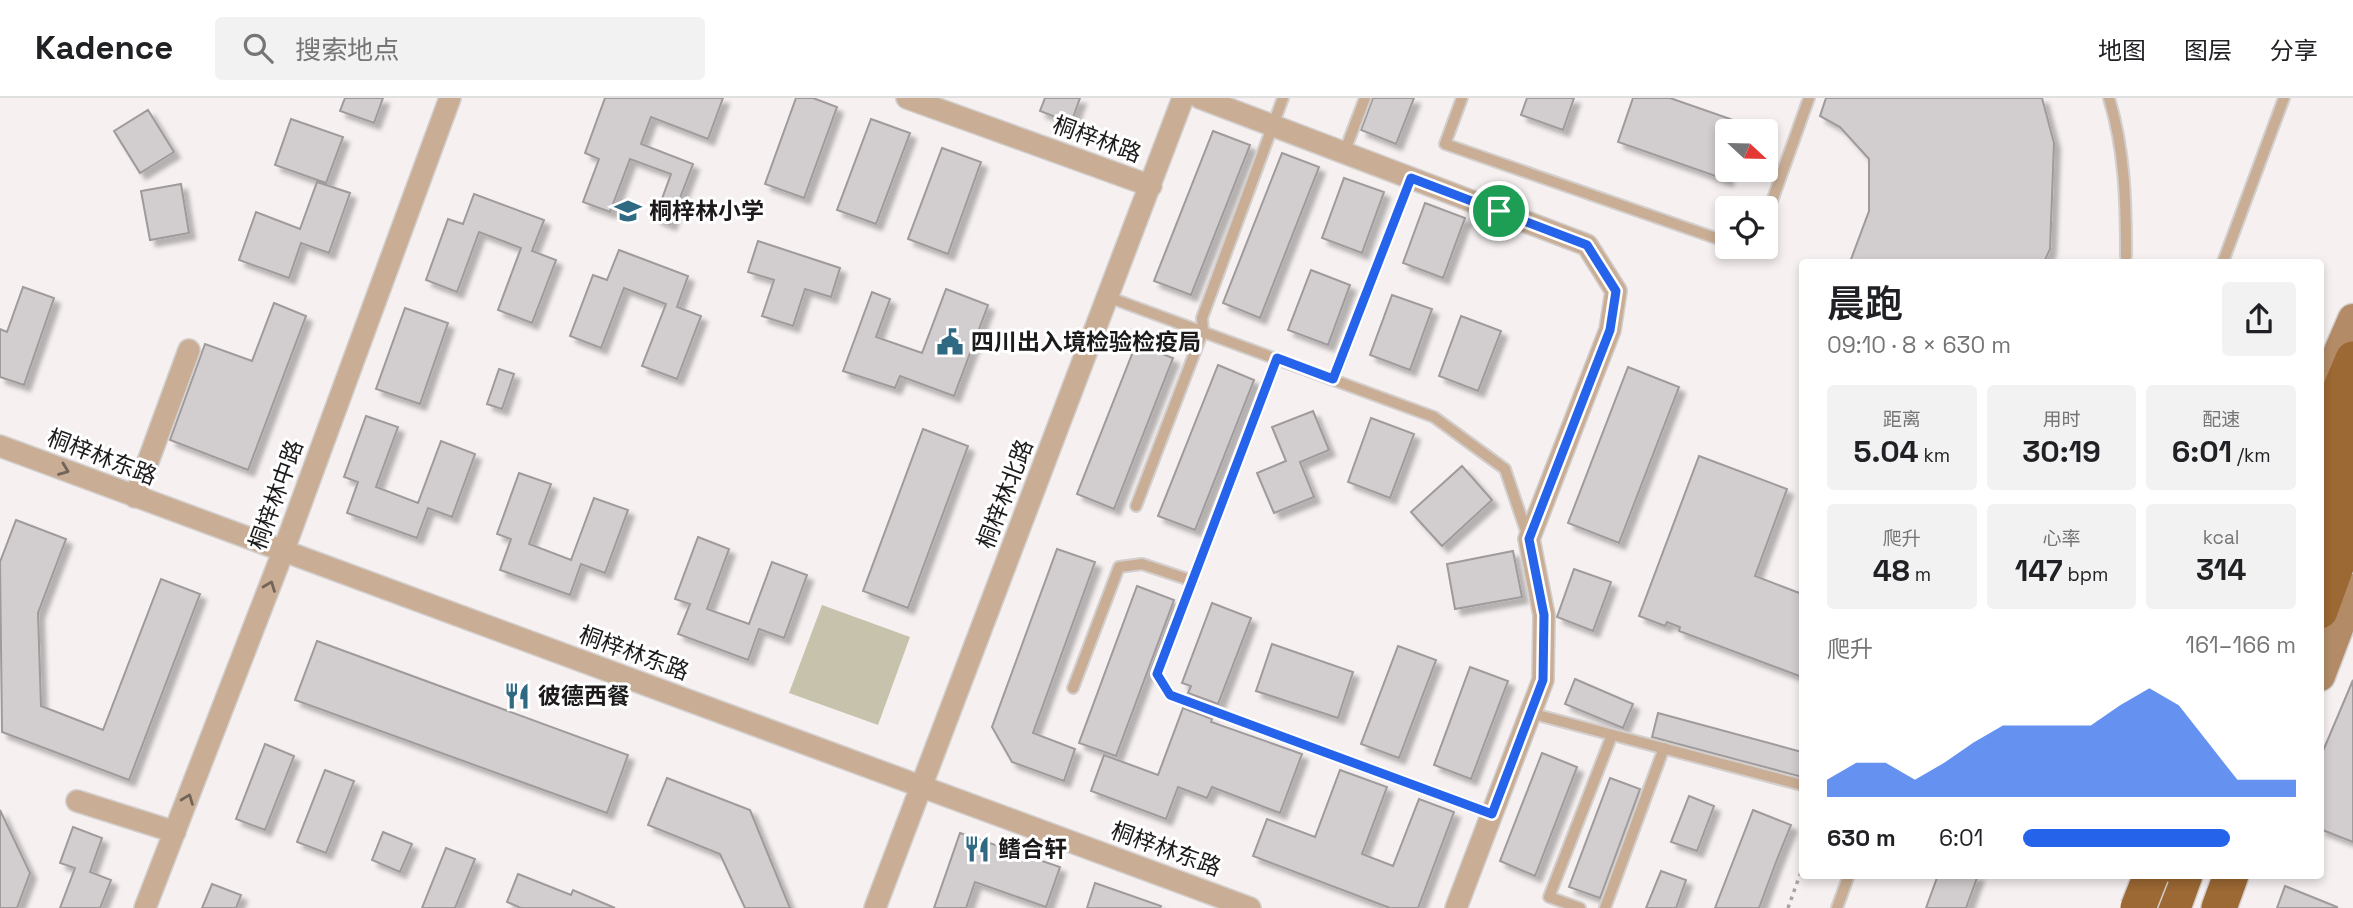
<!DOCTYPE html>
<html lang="zh">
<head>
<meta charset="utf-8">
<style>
	body { margin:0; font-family:"Space Grotesk","Noto Sans SC",sans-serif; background:#f2f2f2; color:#202124; height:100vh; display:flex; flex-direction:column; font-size:26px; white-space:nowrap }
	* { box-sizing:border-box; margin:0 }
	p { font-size:23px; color:#757577 }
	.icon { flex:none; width:38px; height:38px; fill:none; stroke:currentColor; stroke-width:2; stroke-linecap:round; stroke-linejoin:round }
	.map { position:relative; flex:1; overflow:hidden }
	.panel { position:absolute; left:1799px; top:161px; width:525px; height:620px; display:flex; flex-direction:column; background:#fff; border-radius:7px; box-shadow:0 4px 10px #0003 }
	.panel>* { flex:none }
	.needle { width:46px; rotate:112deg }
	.controls { position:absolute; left:1715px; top:21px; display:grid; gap:14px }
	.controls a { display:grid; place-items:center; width:63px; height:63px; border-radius:7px; background:#fff; box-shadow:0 4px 10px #0003; font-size:35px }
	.pin { position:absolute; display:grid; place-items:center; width:60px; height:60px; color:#fff; margin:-30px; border:4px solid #fff; border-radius:50%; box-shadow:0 2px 7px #0007 }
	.round { display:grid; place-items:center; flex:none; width:74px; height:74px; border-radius:7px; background:#f2f2f2 }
	.overview { display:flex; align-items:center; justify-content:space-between; height:119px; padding:0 28px }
	h1 { font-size:38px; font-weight:600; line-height:52px }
	.stats { display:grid; grid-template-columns:repeat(3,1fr); gap:10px; height:119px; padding:7px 28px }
	.stats div { display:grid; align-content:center; border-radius:7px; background:#f2f2f2; text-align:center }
	.stats b { font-size:30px; font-weight:600 }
	.stats small { font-size:19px; font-weight:400 }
	.stats p { font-size:19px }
	.chart { height:196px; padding:14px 28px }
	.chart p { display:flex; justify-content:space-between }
	.chart svg { width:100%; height:126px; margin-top:7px; fill:#2563eb; opacity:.7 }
	ul { padding:0 28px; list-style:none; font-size:23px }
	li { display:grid; grid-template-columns:112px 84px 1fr; align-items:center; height:52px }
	li i { height:18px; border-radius:9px; background:#2563eb }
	header { display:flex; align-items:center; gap:42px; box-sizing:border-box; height:98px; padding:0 35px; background:#fff; border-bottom:2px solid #e0e0e0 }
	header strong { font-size:33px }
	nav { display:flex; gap:38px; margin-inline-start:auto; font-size:24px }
	.search { width:490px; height:63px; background:#f2f2f2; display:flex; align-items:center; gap:18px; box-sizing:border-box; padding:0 24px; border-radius:7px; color:#757577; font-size:26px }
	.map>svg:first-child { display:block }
	.green { fill:#c7c2ab }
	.building { fill:#d2cdce; stroke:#9f9a9b; stroke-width:2; filter:url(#shadow) }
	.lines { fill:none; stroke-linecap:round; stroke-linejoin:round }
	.service-casing { stroke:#d3cfce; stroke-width:14 }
	.minor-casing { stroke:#d3cfce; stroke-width:24 }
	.secondary-casing { stroke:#d3cfce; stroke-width:33 }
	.trunk-casing { stroke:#d3cfce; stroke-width:38 }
	.path { stroke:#a7a4a3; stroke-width:3.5; stroke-dasharray:3.5 5; stroke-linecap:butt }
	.service { stroke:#c9ae95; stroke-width:10 }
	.minor { stroke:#c9ae95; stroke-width:21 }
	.secondary { stroke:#b38c67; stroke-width:30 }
	.trunk { stroke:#9c6833; stroke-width:35 }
	.trunk-bridge-casing { stroke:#d3cfce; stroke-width:38; stroke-linecap:butt }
	.trunk-bridge { stroke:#9c6833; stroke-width:35 }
	.oneway { stroke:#726458 }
	.route-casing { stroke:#fff; stroke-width:14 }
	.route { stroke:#2563eb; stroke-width:9 }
	.labels { text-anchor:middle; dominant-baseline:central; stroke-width:6; stroke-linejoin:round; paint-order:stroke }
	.street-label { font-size:23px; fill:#1c1a1a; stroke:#fff }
	.poi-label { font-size:23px; font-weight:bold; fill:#1c1a1a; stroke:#fff; text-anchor:start }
</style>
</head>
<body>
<header>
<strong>Kadence</strong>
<div class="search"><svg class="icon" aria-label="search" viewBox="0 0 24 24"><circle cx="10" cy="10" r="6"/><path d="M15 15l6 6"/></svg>搜索地点</div>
<nav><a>地图</a><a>图层</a><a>分享</a></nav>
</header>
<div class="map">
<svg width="2353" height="810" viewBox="0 0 2353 810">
	<defs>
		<filter id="shadow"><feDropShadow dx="6" dy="6" stdDeviation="2" flood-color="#0004"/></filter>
	</defs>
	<rect width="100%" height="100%" fill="#f6f1f0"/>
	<path class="green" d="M 822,507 L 910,539 L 878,627 L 789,595 Z"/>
	<path class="building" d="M 345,0 L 383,0 L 374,25 L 340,13 Z
		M 605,0 L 723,0 L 708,41 L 651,19 L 641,46 L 693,66 L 670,126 L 655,120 L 671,76 L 630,61 L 610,114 L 583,104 L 599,61 L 585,55 Z
		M 796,0 L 813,0 L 837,9 L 804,100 L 765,86 Z
		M 1045,0 L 1080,0 L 1071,25 L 1040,13 Z
		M 1373,0 L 1414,0 L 1396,46 L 1361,32 Z
		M 1527,0 L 1574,0 L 1563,32 L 1521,17 Z
		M 1633,0 L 1670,0 L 1759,31 L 1758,33 L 1727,33 L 1727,82 L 1618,44 Z
		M 1826,0 L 2042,0 L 2054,45 L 2050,151 L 2044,164 L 1850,164 L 1869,113 L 1869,61 L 1840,29 L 1820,18 Z
		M 148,12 L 174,54 L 140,75 L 114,33 Z
		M 291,21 L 343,39 L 326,85 L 275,67 Z
		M 871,21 L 910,35 L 876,126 L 837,112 Z
		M 1213,33 L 1250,47 L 1191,197 L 1154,183 Z
		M 942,50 L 981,64 L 948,156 L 908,141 Z
		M 1282,55 L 1319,69 L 1260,220 L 1223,205 Z
		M 1344,80 L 1384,94 L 1362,155 L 1322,140 Z
		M 317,84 L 350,95 L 329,155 L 301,145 L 289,180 L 239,162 L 256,114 L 300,131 Z
		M 181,86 L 189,135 L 150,142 L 141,93 Z
		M 474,96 L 544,122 L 532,153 L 556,162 L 532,225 L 498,212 L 521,150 L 479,134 L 457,194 L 426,182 L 448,121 L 463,126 Z
		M 1425,105 L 1465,120 L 1443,180 L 1403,165 Z
		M 758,143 L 840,170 L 831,199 L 805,191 L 793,228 L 762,218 L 774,182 L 748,174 Z
		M 619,152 L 688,178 L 677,209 L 701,218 L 677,281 L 642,268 L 666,206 L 624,190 L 601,250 L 570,238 L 593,177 L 607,182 Z
		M 1311,172 L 1350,187 L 1328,247 L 1288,232 Z
		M 23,189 L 54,200 L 24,287 L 0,279 L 0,231 L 7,234 Z
		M 946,191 L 988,207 L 954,298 L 900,278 L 895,290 L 843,273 L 872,194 L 890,201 L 876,239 L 922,255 Z
		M 1392,197 L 1432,211 L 1410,272 L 1370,257 Z
		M 274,205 L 306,218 L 248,372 L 170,342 L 205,246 L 252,263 Z
		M 405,210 L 448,225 L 420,306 L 376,291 Z
		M 1461,218 L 1501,233 L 1478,293 L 1439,278 Z
		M 1136,246 L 1173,260 L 1114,411 L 1077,396 Z
		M 1218,267 L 1254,282 L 1195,432 L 1158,418 Z
		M 1628,269 L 1679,289 L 1619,445 L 1568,425 Z
		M 499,271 L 514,276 L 502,311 L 487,306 Z
		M 1313,313 L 1329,352 L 1300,364 L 1314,399 L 1274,415 L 1257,375 L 1286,363 L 1272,329 Z
		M 366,318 L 398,329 L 376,389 L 418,405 L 441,343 L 475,356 L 452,419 L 428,410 L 417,440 L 347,415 L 358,384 L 344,379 Z
		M 1371,320 L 1414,336 L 1390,400 L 1348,384 Z
		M 923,331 L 968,348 L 908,510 L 863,493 Z
		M 1699,358 L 1787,391 L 1755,478 L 1802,496 L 1802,579 L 1679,533 L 1680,529 L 1667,524 L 1665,528 L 1639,518 Z
		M 1462,368 L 1492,402 L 1442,448 L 1411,414 Z
		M 519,375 L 551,386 L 529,446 L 571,462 L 594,400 L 628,412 L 605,475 L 581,466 L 570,497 L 500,472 L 511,441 L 497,436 Z
		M 16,422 L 66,441 L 38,515 L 41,608 L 103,632 L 161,481 L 200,496 L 129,682 L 2,634 L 0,464 Z
		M 698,439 L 729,451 L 707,511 L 749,526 L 772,464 L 807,477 L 784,540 L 759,531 L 748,562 L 678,536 L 690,506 L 675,501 Z
		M 1057,451 L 1095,464 L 1033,635 L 1075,651 L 1064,683 L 1012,664 L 992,629 Z
		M 1513,453 L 1522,499 L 1455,511 L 1447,466 Z
		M 1574,471 L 1611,484 L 1593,533 L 1557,519 Z
		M 1137,488 L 1174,502 L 1116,658 L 1079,645 Z
		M 1212,505 L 1251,520 L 1218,606 L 1188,595 L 1191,588 L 1182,585 Z
		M 317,543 L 628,657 L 607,715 L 295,602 Z
		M 1272,546 L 1353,574 L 1338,620 L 1256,593 Z
		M 1398,548 L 1436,562 L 1399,660 L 1361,646 Z
		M 1470,569 L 1508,583 L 1471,681 L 1434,667 Z
		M 1575,581 L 1633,606 L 1623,630 L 1565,606 Z
		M 2353,582 L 2353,744 L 2320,731 L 2320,660 Z
		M 1183,610 L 1212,621 L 1211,624 L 1302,656 L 1280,715 L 1212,689 L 1207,700 L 1178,689 L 1166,721 L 1091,693 L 1104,657 L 1158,677 Z
		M 1658,615 L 1802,654 L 1802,679 L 1652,639 Z
		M 265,646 L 294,658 L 265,732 L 236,721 Z
		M 1542,655 L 1577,669 L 1535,778 L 1500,763 Z
		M 325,672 L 354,683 L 326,755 L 297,744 Z
		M 1340,672 L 1387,689 L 1362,756 L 1393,768 L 1419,701 L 1454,714 L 1418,810 L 1390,810 L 1253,758 L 1267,721 L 1315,739 Z
		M 667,680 L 750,712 L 790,810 L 745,810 L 720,756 L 648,727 Z
		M 1610,680 L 1640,691 L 1600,800 L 1569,789 Z
		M 1689,698 L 1714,708 L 1697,753 L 1671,744 Z
		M 0,712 L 30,775 L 17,810 L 0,810 Z
		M 1753,712 L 1791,727 L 1776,764 L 1759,810 L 1715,810 Z
		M 73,729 L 102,740 L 90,774 L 111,782 L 100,810 L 60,810 L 75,770 L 60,765 Z
		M 383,734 L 412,746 L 400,774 L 372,762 Z
		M 960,735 L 1060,769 L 1046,809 L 975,784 L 966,810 L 934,810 Z
		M 446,750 L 475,761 L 455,810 L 422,810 Z
		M 1661,773 L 1686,782 L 1676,810 L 1646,810 Z
		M 518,776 L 571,797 L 573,792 L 615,810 L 521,810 L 507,804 Z
		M 1938,777 L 1978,777 L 1966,810 L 1926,810 Z
		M 1095,785 L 1161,808 L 1160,810 L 1087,810 Z
		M 212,786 L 241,797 L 236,810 L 202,810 Z
		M 2285,788 L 2337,809 L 2337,810 L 2277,810 Z"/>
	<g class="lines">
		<g class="service-casing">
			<path id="service" d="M 1462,0 L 1445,46 L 1727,144
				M 2109,0 C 2125,53 2126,103 2126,158
				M 1344,55 L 1365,0
				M 1766,120 L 1809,0
				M 2223,164 L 2284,0
				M 1108,199 L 1434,319 L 1505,371 L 1528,439
				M 1277,260 L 1157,576 L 1170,597 L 1492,716
				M 1333,281 L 1411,80
				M 1136,408 L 1203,233 L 1202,220 L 1283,0
				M 1073,590 L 1119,469 L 1142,466 L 1193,483
				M 1530,615 L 1802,687
				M 1580,810 L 1549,799 L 1612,637
				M 1605,810 L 1664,650
				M 1837,810 L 1849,777"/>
		</g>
		<g class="minor-casing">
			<path id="minor" d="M 907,0 L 1151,88
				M 1200,0 L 1587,147 L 1616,193 L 1610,232 L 1529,441 L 1544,517 L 1543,582 L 1456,810
				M 0,348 L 1250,810
				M 135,399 L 189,252
				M 77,703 L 175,734
				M 145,810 L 283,454 L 450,0
				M 875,810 L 1183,0"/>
		</g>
		<g class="secondary-casing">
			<path id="secondary" d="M 2324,288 L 2353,221
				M 2320,578 L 2353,491"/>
		</g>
		<g class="trunk-casing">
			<path id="trunk" d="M 2320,339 L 2353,261
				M 2320,409 L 2353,321
				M 2332,443 L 2353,387
				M 2320,513 L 2353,422
				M 2173,810 L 2185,777
				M 2219,810 L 2231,777"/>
		</g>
		<path class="path" d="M 1788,810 L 1802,771"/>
		<use href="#service" class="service"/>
		<use href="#minor" class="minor"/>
		<use href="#secondary" class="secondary"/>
		<use href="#trunk" class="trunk"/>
		<g class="trunk-bridge-casing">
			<path id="trunk-bridge" d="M 2138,810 L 2151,777"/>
		</g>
		<use href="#trunk-bridge" class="trunk-bridge"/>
	</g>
	<defs><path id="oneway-chevron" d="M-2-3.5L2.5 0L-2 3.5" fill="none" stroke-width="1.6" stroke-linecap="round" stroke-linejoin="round" transform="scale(1.75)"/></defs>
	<g class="oneway">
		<use href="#oneway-chevron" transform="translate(64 372) rotate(21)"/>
		<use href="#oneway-chevron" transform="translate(270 488) rotate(-69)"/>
		<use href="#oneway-chevron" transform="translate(188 701) rotate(-69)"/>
	</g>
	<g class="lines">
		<g class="route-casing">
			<path id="route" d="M 1411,80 L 1587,147 L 1616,193 L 1610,232 L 1529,441 L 1544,517 L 1543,582 L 1492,716 L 1170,597 L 1157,576 L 1277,260 L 1333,281 Z"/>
		</g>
		<use href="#route" class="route"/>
	</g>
	<defs>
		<g id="school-bare" transform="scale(2.1)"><path d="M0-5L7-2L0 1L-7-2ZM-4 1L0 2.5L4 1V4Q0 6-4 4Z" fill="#2f6982" stroke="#fff" stroke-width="2.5" paint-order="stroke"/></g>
		<g id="civic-bare" transform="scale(2.1)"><path d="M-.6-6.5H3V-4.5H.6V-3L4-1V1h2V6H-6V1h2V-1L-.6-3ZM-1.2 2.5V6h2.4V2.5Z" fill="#2f6982" stroke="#fff" stroke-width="2.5" paint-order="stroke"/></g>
		<g id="restaurant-bare" transform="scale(2.1)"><path d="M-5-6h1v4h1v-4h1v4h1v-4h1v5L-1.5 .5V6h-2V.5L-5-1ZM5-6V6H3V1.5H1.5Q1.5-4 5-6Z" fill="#2f6982" stroke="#fff" stroke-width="2.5" paint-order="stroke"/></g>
	</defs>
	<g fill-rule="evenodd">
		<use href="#school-bare" x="628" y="113"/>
		<use href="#civic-bare" x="950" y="244"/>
		<use href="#restaurant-bare" x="517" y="598"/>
		<use href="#restaurant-bare" x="977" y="751"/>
	</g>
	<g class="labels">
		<g class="street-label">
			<text transform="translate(1097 41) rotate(20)">桐梓林路</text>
			<text transform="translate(102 359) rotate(21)">桐梓林东路</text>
			<text transform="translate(1005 396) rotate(-69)">桐梓林北路</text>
			<text transform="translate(276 397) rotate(-70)">桐梓林中路</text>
			<text transform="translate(634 555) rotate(20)">桐梓林东路</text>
			<text transform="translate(1166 751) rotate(20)">桐梓林东路</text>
		</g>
		<g class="poi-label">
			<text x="649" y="113">桐梓林小学</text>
			<text x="971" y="244">四川出入境检验检疫局</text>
			<text x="538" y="598">彼德西餐</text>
			<text x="998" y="751">鳍合轩</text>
		</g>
	</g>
</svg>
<div class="controls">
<a><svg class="needle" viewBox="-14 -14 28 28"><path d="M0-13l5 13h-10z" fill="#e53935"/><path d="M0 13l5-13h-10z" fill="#757577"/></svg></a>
<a><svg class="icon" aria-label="locate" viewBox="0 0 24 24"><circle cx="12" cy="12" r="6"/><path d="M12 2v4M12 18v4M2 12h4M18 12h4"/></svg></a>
</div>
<div class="pin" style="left:1499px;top:113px;background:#1e9e55"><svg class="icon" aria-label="arrive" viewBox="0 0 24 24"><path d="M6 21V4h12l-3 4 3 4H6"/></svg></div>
<section class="panel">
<div class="overview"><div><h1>晨跑</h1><p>09:10 · 8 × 630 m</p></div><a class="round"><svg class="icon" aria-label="share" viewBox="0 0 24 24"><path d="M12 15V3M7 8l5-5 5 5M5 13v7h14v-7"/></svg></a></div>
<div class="stats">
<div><p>距离</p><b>5.04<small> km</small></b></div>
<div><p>用时</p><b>30:19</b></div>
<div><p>配速</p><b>6:01<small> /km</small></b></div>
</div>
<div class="stats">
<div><p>爬升</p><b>48<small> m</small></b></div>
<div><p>心率</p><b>147<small> bpm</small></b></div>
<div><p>kcal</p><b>314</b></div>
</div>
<div class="chart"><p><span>爬升</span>161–166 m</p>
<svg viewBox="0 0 160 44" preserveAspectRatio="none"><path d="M0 44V38L10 32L20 32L30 38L40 32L50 25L60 19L70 19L80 19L90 19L100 12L110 6L120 12L130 25L140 38L150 38L160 38V44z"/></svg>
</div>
<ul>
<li><b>630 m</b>6:01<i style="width:76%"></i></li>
</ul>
</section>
</div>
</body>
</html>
